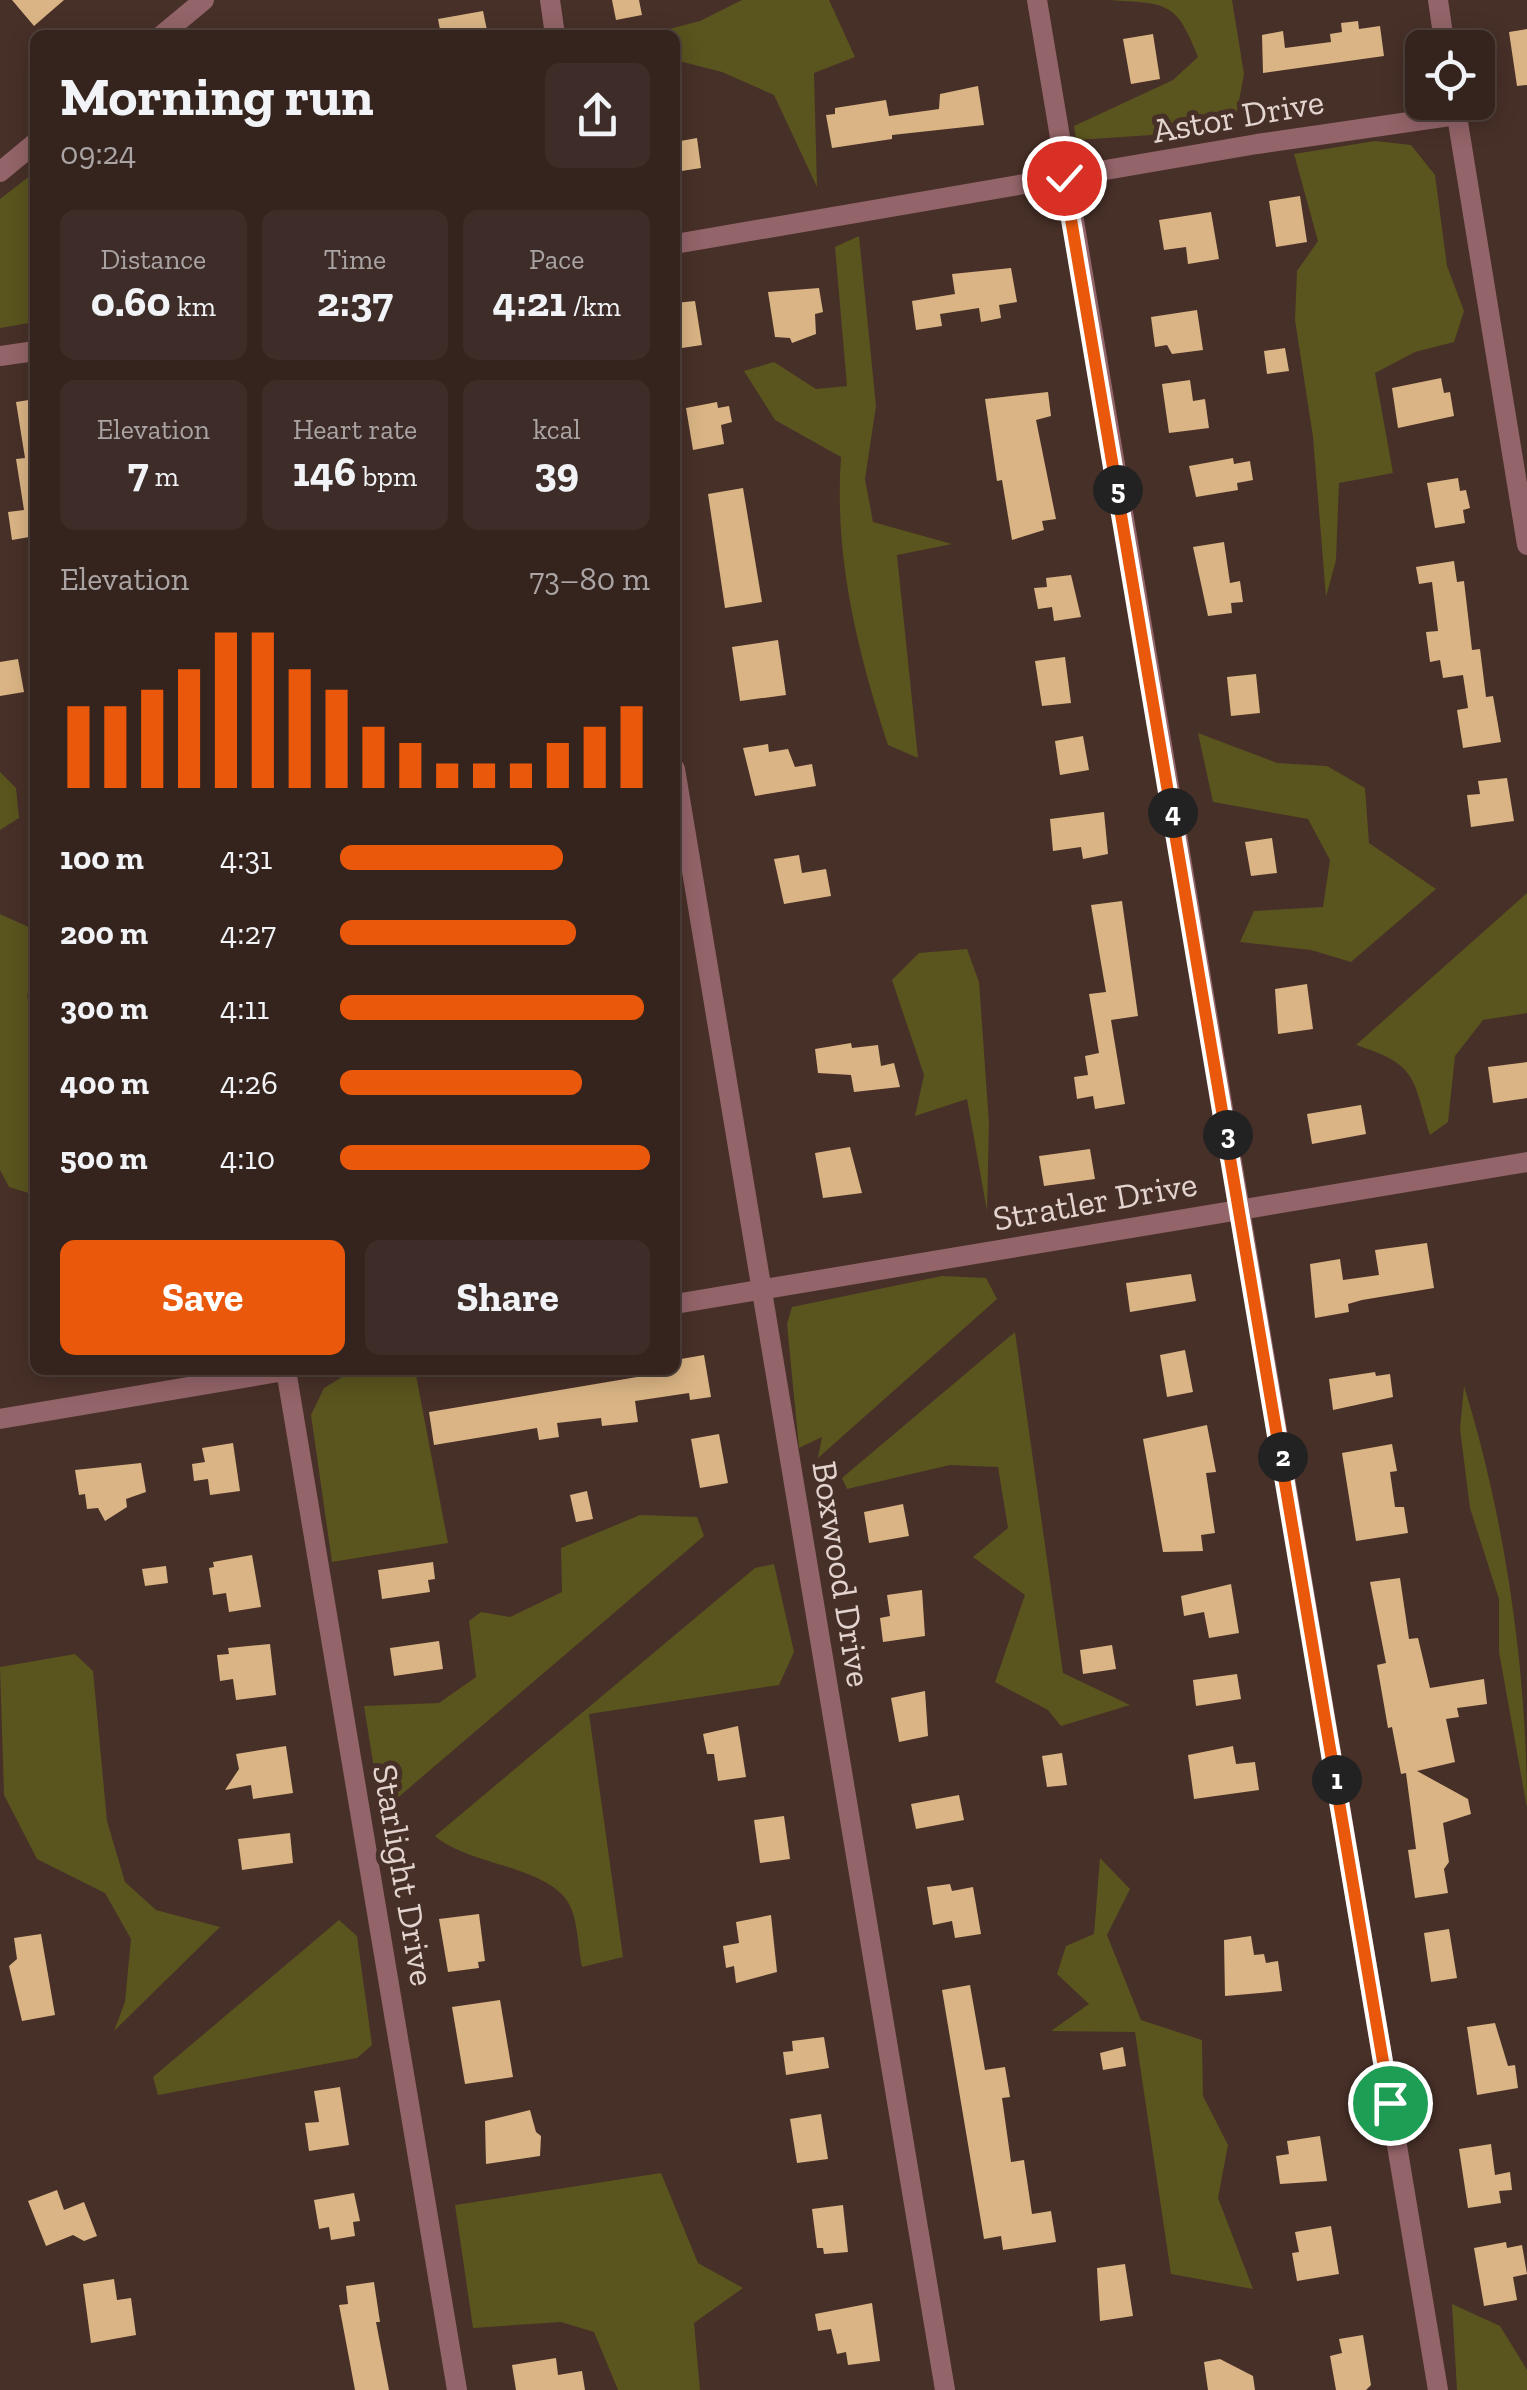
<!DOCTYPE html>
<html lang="en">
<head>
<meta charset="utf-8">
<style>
	body { margin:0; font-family:"Zilla Slab",serif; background:#3d2c27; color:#f1f3f6; height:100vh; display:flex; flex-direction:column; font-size:38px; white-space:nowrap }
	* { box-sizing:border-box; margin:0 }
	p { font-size:32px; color:#aaa4a4 }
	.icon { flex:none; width:55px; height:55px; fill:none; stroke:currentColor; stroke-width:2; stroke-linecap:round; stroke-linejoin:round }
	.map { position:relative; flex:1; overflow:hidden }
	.drawer { position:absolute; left:30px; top:30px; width:650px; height:1345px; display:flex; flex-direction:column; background:#35241e; border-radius:15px; box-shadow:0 5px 25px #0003,0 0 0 2px #4f413c }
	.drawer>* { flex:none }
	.tools { position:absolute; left:1405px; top:30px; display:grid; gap:20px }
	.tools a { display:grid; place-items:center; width:90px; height:90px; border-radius:15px; background:#35241e; box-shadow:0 5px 25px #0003,0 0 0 2px #4f413c; font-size:50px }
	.pin { position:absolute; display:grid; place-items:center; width:85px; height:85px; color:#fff; margin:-42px; border:5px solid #fff; border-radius:50%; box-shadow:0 2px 10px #0007 }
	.km { position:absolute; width:50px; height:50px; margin:-25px; border-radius:50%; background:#222; color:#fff; font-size:28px; line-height:50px; text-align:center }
	.round { display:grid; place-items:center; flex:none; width:105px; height:105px; border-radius:15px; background:#3d2c27 }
	.summary { display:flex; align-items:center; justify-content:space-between; height:170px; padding:0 30px }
	h1 { font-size:55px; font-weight:800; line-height:75px }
	.figures { display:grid; grid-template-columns:repeat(3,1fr); gap:15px; height:170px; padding:10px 30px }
	.figures div { display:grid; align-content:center; border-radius:15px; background:#3d2c27; text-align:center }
	.figures b { font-size:42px; font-weight:800 }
	.figures small { font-size:28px; font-weight:400 }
	.figures p { font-size:28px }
	.chart { height:280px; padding:20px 30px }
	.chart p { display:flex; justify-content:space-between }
	.chart svg { width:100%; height:180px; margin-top:10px; stroke:#ea580c; stroke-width:6 }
	.action { display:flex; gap:20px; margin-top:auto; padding:20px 30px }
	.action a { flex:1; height:115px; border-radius:15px; background:#ea580c; color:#fff; font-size:40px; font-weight:800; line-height:115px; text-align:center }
	.action a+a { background:#3d2c27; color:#f1f3f6 }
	ul { padding:0 30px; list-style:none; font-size:32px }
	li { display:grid; grid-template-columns:160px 120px 1fr; align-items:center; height:75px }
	li i { height:25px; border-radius:12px; background:#ea580c }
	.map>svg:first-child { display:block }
	.green { fill:#5a541e }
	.building { fill:#dab484 }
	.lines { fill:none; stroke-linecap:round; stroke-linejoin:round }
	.street { stroke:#936469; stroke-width:20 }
	.route-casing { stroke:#fff; stroke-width:20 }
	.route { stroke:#ea580c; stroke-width:12 }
	.labels { text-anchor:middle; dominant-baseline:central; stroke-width:10; stroke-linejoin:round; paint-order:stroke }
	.street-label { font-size:35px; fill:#e3d4cf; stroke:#473028 }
</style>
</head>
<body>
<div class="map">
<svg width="1527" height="2390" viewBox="0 0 1527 2390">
	<rect width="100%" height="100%" fill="#473028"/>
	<path class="green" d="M 742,0 L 829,0 L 855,57 L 814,73 L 817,187 L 774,95 L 722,72 L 675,60 L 675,35 L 646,35 L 700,21 Z
		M 1108,0 L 1232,0 L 1244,74 L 1236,117 L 1182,133 L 1076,140 L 1074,126 L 1173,80 L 1198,57 C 1176,0 1167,4 1108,0 Z
		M 1375,141 L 1411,145 L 1435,175 L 1447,266 L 1464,311 L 1454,342 L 1415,352 L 1375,373 L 1393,473 L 1339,483 L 1336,560 L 1326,597 L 1313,437 L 1295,320 L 1297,271 L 1318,241 L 1294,154 Z
		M 35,172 L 35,322 L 0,328 L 0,199 Z
		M 859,236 L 876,406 L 865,479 L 873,522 L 952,544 L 897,555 L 918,758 L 888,745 C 857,650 834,557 841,457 L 775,420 L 744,371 L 774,362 L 816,389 L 847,386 L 835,247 Z
		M 1198,733 L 1277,763 L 1327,766 L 1365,788 L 1369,843 L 1436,889 L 1351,962 L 1311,950 L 1240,942 L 1254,911 L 1323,907 L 1330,860 L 1308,819 L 1213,802 Z
		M 0,772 L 16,788 L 19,818 L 0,830 Z
		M 1527,893 L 1527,1013 L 1483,1020 L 1455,1056 L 1448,1122 L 1430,1135 C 1412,1077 1418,1065 1356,1045 Z
		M 0,914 L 35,930 L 35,993 L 27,994 L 35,1047 L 35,1195 L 9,1187 L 0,1170 Z
		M 967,949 L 979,982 L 989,1123 L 987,1211 L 967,1099 L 915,1116 L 924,1075 L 892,980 L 919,953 Z
		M 942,1276 L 986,1278 L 997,1299 L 818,1458 L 822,1437 L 799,1448 L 787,1324 L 792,1307 Z
		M 1015,1332 L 1063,1673 L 1130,1705 L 1061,1726 L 1048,1710 L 995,1682 L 1025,1595 L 973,1557 L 1008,1528 L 998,1467 L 950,1465 L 847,1489 L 842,1478 Z
		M 415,1370 L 448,1543 L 332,1562 L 311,1415 L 324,1388 L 347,1374 Z
		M 1464,1386 C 1505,1518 1527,1670 1527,1808 L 1499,1652 L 1499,1599 L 1470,1508 L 1460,1429 Z
		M 640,1515 L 697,1517 L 704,1536 L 381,1812 L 364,1706 L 439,1703 L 476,1677 L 469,1621 L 481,1612 L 510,1617 L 562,1592 L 561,1548 Z
		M 774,1564 L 794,1652 L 779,1685 L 589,1714 L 623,1957 L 582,1967 C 578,1949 578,1920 569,1904 C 548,1866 468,1865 435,1836 L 755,1568 Z
		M 75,1654 L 93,1671 L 107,1821 L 125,1882 L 156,1910 L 220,1927 L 114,2031 L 125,2002 L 131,1939 L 105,1893 L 37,1859 L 4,1795 L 0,1667 Z
		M 1100,1858 L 1130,1889 L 1107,1935 L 1141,2020 L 1202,2040 L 1203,2096 L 1228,2145 L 1218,2198 L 1253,2289 L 1171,2274 L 1135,2032 L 1051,2031 L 1089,2004 L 1057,1974 L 1066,1946 L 1094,1934 Z
		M 339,1920 L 357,1936 L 372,2045 L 357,2058 L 158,2095 L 153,2077 Z
		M 661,2173 L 698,2263 L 743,2288 L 694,2323 L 700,2390 L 618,2390 L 594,2332 L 561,2322 L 473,2328 L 455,2205 Z
		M 1452,2304 L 1500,2326 L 1527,2370 L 1527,2390 L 1457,2390 Z"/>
	<path class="building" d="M 12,0 L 64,0 L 34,26 Z
		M 612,0 L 639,0 L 642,15 L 616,20 Z
		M 483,11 L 488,35 L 441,35 L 438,19 Z
		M 1358,21 L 1359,29 L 1380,26 L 1384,56 L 1263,73 L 1262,35 L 1283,31 L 1285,48 L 1331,42 L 1330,34 L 1342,32 L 1341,23 Z
		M 1527,29 L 1527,85 L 1517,86 L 1509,32 Z
		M 1153,34 L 1160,79 L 1131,84 L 1123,39 Z
		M 978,86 L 984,125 L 892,135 L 892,139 L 832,148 L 826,115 L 835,114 L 835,108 L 886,100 L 889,116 L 939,109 L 940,94 Z
		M 697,138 L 701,168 L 675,172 L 675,142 Z
		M 1300,196 L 1307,242 L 1276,247 L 1269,201 Z
		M 1211,212 L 1219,259 L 1188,264 L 1186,247 L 1164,250 L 1159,220 Z
		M 1011,268 L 1017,302 L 999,305 L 1001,318 L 981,322 L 979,308 L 940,314 L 942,326 L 916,330 L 912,301 L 955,294 L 952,274 Z
		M 819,288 L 823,312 L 815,314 L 816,334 L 792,343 L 790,338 L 775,337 L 768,292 Z
		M 695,301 L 702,345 L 675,349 L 675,303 Z
		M 1197,310 L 1203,350 L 1172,354 L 1167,345 L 1155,347 L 1151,317 Z
		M 1285,348 L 1289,371 L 1267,374 L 1264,351 Z
		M 1441,378 L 1444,393 L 1450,392 L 1454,416 L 1398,428 L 1392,388 Z
		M 1190,380 L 1193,401 L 1205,399 L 1209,428 L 1169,433 L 1162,384 Z
		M 1048,392 L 1051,416 L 1036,420 L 1056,519 L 1042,521 L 1044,530 L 1012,540 L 1002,480 L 997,481 L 985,399 Z
		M 35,399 L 35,536 L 12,540 L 8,512 L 24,510 L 16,459 L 25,458 L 16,402 Z
		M 717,402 L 718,408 L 729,406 L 732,422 L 721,425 L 724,444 L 693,450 L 686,408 Z
		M 1233,458 L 1234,464 L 1250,461 L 1253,480 L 1237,483 L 1238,490 L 1196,497 L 1189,466 Z
		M 1458,478 L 1460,491 L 1466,490 L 1470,508 L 1463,510 L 1465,523 L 1435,528 L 1427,483 Z
		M 743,488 L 762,602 L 725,608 L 708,494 Z
		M 1224,542 L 1230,583 L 1240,581 L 1243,602 L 1231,603 L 1232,613 L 1208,616 L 1193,547 Z
		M 1454,561 L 1457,582 L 1464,581 L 1472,650 L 1480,649 L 1486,697 L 1493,696 L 1501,742 L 1463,748 L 1457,710 L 1468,708 L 1463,675 L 1443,678 L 1440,660 L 1430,662 L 1426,632 L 1438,631 L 1432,582 L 1419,584 L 1416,567 Z
		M 1071,575 L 1081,617 L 1054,621 L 1052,607 L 1038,609 L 1034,588 L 1047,587 L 1046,578 Z
		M 778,640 L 786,695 L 740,701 L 732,647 Z
		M 1065,657 L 1071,703 L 1042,706 L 1035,661 Z
		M 18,659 L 24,692 L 0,696 L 0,662 Z
		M 1256,674 L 1260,713 L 1231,716 L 1227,677 Z
		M 1083,736 L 1089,770 L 1060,775 L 1055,741 Z
		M 768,744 L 769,752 L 788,749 L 795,767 L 812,764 L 816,786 L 755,796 L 743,748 Z
		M 1507,778 L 1514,821 L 1471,827 L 1467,795 L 1480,794 L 1478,781 Z
		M 1104,812 L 1108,854 L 1083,859 L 1081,847 L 1053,851 L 1050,819 Z
		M 1272,838 L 1277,873 L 1251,876 L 1245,842 Z
		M 799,855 L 802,873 L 826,869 L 831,896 L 784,904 L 774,859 Z
		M 1122,901 L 1138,1016 L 1111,1020 L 1125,1104 L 1095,1109 L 1093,1096 L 1077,1099 L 1074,1077 L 1088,1075 L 1085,1056 L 1099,1053 L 1089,994 L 1106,992 L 1091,905 Z
		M 1307,984 L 1313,1029 L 1278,1034 L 1275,989 Z
		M 851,1043 L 852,1048 L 878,1045 L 881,1066 L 894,1063 L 900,1087 L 854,1092 L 851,1075 L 818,1073 L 815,1049 Z
		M 1527,1062 L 1527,1098 L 1493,1103 L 1488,1067 Z
		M 1361,1105 L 1366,1134 L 1312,1144 L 1307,1114 Z
		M 850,1147 L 862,1193 L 823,1198 L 815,1153 Z
		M 1090,1149 L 1095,1179 L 1044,1186 L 1039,1156 Z
		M 1427,1243 L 1434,1288 L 1362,1300 L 1348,1304 L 1349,1312 L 1315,1318 L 1310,1264 L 1340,1259 L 1343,1280 L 1379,1275 L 1375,1250 Z
		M 1191,1274 L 1196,1301 L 1130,1312 L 1126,1283 Z
		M 1185,1350 L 1193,1392 L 1167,1397 L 1160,1355 Z
		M 704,1355 L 711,1397 L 690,1400 L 689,1393 L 635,1401 L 638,1422 L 602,1426 L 601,1418 L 557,1423 L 559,1437 L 539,1440 L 537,1428 L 434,1445 L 429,1412 L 661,1373 L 675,1370 L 675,1360 Z
		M 1375,1372 L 1376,1376 L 1390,1374 L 1393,1397 L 1333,1410 L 1329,1379 Z
		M 1207,1425 L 1216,1472 L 1206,1473 L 1215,1533 L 1201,1535 L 1203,1551 L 1163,1552 L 1143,1439 Z
		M 719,1434 L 728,1483 L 700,1488 L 691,1439 Z
		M 233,1443 L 240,1491 L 210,1495 L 208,1479 L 194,1481 L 192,1464 L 205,1462 L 202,1448 Z
		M 1392,1444 L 1397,1471 L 1390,1472 L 1395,1507 L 1404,1507 L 1408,1533 L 1356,1541 L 1342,1453 Z
		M 141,1463 L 146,1492 L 126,1499 L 127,1507 L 105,1521 L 98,1508 L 87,1509 L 85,1494 L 79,1495 L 75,1470 Z
		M 587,1491 L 593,1519 L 576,1522 L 570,1495 Z
		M 903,1504 L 909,1536 L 869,1543 L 864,1512 Z
		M 252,1555 L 261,1607 L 229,1612 L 226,1593 L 213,1595 L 209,1568 L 214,1567 L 213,1562 Z
		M 433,1562 L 435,1579 L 428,1580 L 430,1592 L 382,1599 L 378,1570 Z
		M 166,1566 L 168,1583 L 145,1586 L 142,1569 Z
		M 1400,1578 L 1409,1639 L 1418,1638 L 1430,1688 L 1484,1679 L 1487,1704 L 1457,1708 L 1459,1717 L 1446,1719 L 1455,1762 L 1417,1771 L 1468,1799 L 1471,1814 L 1443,1823 L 1449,1862 L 1444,1869 L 1448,1893 L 1415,1898 L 1408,1850 L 1416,1849 L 1406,1773 L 1401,1774 L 1392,1727 L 1388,1728 L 1377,1665 L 1386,1663 L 1370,1582 Z
		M 1231,1584 L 1239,1633 L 1209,1638 L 1204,1612 L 1184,1616 L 1181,1596 Z
		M 922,1590 L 925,1636 L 883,1642 L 880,1618 L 890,1616 L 887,1595 Z
		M 439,1641 L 443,1669 L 394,1676 L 390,1648 Z
		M 270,1644 L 276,1695 L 236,1700 L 233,1679 L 220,1681 L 217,1655 L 229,1654 L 228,1648 Z
		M 1112,1645 L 1116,1669 L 1083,1674 L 1080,1650 Z
		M 1237,1674 L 1241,1699 L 1196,1706 L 1193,1680 Z
		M 925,1691 L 928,1736 L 899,1742 L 891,1698 Z
		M 738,1726 L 746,1777 L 718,1781 L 714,1754 L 707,1754 L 703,1734 Z
		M 286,1746 L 293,1793 L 253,1799 L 251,1785 L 225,1790 L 239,1769 L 236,1754 Z
		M 1233,1746 L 1236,1764 L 1255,1762 L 1259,1790 L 1194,1799 L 1188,1755 Z
		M 1062,1753 L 1067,1785 L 1047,1787 L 1042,1756 Z
		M 959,1795 L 964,1820 L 916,1829 L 911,1804 Z
		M 784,1816 L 790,1859 L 760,1863 L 754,1820 Z
		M 290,1833 L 293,1863 L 242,1870 L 238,1839 Z
		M 950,1884 L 952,1891 L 973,1887 L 981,1934 L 955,1938 L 952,1921 L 933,1925 L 927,1887 Z
		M 479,1914 L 485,1961 L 478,1962 L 479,1968 L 448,1972 L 439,1919 Z
		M 771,1915 L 777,1972 L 736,1983 L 734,1966 L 726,1968 L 723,1946 L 739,1943 L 736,1922 Z
		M 1449,1929 L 1457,1978 L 1431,1982 L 1424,1933 Z
		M 41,1934 L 55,2015 L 22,2021 L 9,1966 L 17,1959 L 14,1938 Z
		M 1251,1936 L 1254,1955 L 1264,1954 L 1266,1963 L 1278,1961 L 1282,1991 L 1225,1996 L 1224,1940 Z
		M 970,1985 L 985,2070 L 1005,2067 L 1010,2097 L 1002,2098 L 1011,2162 L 1024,2160 L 1032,2214 L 1051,2211 L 1056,2242 L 1003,2250 L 1001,2236 L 984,2239 L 942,1990 Z
		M 500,2000 L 513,2077 L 465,2084 L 452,2007 Z
		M 1495,2023 L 1508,2066 L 1515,2065 L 1518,2088 L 1477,2095 L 1467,2027 Z
		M 824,2037 L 829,2068 L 786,2075 L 783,2052 L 793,2051 L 792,2041 Z
		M 1123,2047 L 1126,2066 L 1103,2070 L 1100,2053 Z
		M 340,2087 L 349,2145 L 309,2151 L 305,2123 L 319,2122 L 314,2091 Z
		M 530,2110 L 536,2132 L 541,2136 L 540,2156 L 486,2164 L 485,2121 Z
		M 821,2114 L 828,2159 L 797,2163 L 790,2119 Z
		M 1320,2136 L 1327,2181 L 1280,2184 L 1276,2156 L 1289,2154 L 1287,2141 Z
		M 1491,2144 L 1495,2175 L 1510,2172 L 1512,2190 L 1499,2191 L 1501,2203 L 1468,2208 L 1459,2149 Z
		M 57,2190 L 64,2210 L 84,2202 L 97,2236 L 84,2241 L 73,2235 L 46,2246 L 28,2201 Z
		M 354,2193 L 360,2221 L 353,2222 L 355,2236 L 331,2240 L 329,2227 L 319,2229 L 314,2200 Z
		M 843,2205 L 848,2252 L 824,2254 L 823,2248 L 817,2248 L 812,2209 Z
		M 1331,2226 L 1339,2274 L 1297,2281 L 1292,2253 L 1299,2252 L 1295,2232 Z
		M 1506,2242 L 1507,2248 L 1522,2245 L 1527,2274 L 1513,2277 L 1517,2300 L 1484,2306 L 1474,2248 Z
		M 1125,2264 L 1133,2316 L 1100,2321 L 1097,2268 Z
		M 114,2279 L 117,2300 L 131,2298 L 136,2335 L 91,2343 L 83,2284 Z
		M 374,2282 L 380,2322 L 376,2322 L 389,2390 L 355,2390 L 339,2305 L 348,2304 L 346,2286 Z
		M 872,2303 L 880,2361 L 848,2365 L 846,2352 L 837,2354 L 831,2329 L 818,2331 L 815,2314 Z
		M 1363,2335 L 1371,2385 L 1366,2390 L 1336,2390 L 1330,2356 L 1342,2353 L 1339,2339 Z
		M 556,2358 L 558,2375 L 582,2371 L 585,2390 L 516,2390 L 512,2365 Z
		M 1220,2359 L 1253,2376 L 1255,2390 L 1208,2390 L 1204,2362 Z"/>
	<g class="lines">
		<path class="street" d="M 550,0 L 555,35
			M 1037,0 L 1438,2390
			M 1438,0 L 1445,48
			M 162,35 L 204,0
			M 1455,104 L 1527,545
			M 0,172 L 35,143
			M 675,244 L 1257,144 L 1457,115
			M 0,356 L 35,351
			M 675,769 L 945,2390
			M 675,1304 L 1527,1162
			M 286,1370 L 457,2390
			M 0,1419 L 290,1370"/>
	</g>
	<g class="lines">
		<g class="route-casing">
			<path id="route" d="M 1064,178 L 1390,2103"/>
		</g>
		<use href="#route" class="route"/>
	</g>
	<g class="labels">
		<g class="street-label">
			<text transform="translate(1238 116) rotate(-10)">Astor Drive</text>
			<text transform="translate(1095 1201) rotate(-10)">Stratler Drive</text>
			<text transform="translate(842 1574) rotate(81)">Boxwood Drive</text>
			<text transform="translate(404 1875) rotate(80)">Starlight Drive</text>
		</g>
	</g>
</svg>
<div class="tools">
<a><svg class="icon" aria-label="locate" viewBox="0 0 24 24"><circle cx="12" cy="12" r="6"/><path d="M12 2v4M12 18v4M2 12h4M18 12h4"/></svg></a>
</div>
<div class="pin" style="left:1390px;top:2103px;background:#1e9e55"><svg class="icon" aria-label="arrive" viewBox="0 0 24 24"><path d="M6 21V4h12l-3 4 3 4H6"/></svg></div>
<div class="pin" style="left:1064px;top:178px;background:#d93025"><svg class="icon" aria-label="check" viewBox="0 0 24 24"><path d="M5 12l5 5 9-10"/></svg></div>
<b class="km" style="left:1337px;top:1780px">1</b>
<b class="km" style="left:1283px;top:1457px">2</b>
<b class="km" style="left:1228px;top:1135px">3</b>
<b class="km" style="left:1173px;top:813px">4</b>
<b class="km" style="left:1118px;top:490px">5</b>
<section class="drawer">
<div class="summary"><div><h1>Morning run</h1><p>09:24</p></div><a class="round"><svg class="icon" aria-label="share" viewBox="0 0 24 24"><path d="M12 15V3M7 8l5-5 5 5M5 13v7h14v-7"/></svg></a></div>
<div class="figures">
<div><p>Distance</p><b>0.60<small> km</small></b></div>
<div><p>Time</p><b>2:37</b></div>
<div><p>Pace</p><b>4:21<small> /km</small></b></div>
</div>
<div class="figures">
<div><p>Elevation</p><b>7<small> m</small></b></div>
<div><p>Heart rate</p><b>146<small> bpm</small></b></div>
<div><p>kcal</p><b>39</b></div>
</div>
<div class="chart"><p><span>Elevation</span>73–80 m</p>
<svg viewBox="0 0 160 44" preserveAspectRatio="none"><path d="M5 44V24M15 44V24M25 44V20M35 44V15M45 44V6M55 44V6M65 44V15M75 44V20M85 44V29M95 44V33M105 44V38M115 44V38M125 44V38M135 44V33M145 44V29M155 44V24"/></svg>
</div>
<ul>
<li><b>100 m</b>4:31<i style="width:72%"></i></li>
<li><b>200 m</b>4:27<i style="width:76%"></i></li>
<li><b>300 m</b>4:11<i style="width:98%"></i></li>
<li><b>400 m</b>4:26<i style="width:78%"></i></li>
<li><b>500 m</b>4:10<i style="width:100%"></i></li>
</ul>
<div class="action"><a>Save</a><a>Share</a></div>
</section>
</div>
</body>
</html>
